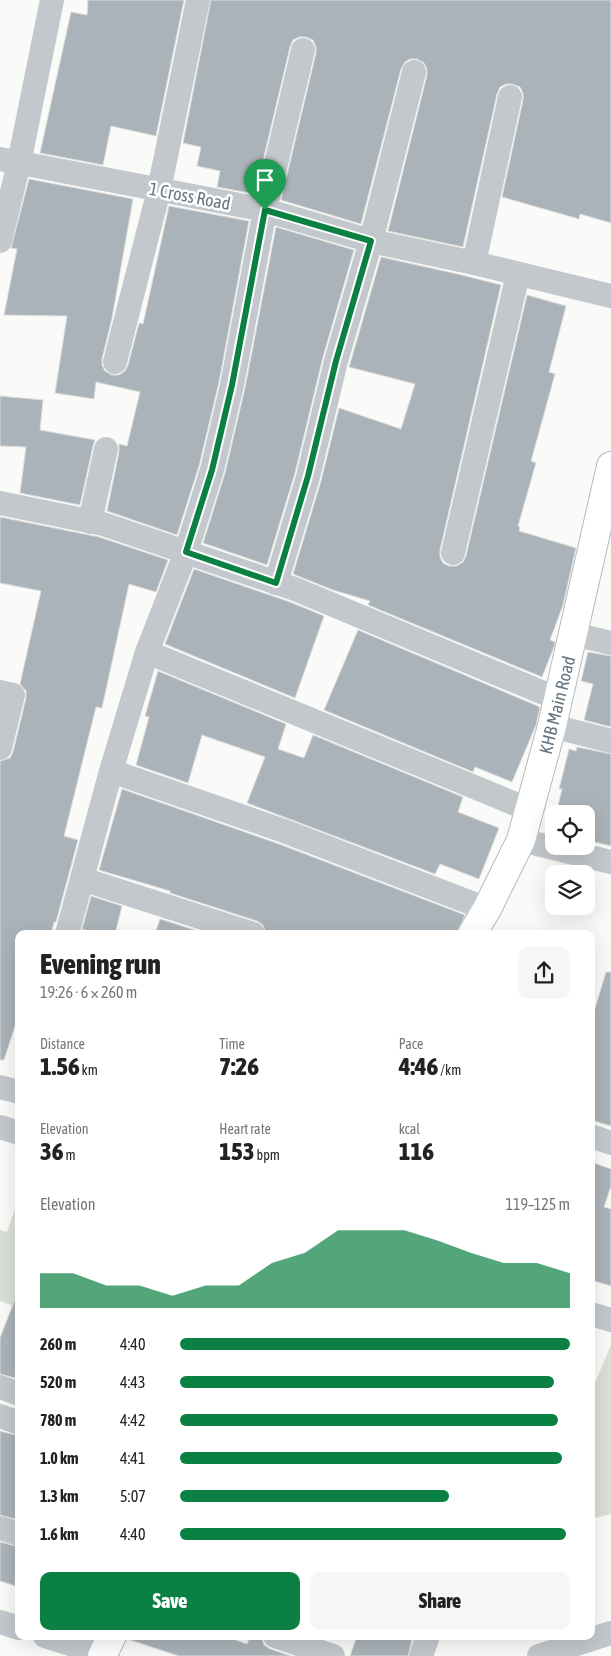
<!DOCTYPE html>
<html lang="en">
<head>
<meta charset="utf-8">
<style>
	body { margin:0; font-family:"Asap Condensed",sans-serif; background:#f6f6f6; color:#222; height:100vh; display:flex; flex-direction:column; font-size:19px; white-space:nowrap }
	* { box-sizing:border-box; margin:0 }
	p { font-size:16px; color:#767676 }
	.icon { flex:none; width:28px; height:28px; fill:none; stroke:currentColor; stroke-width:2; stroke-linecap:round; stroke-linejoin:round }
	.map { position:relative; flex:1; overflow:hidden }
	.side { position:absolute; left:15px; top:930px; width:580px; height:710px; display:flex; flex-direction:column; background:#fff; border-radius:10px; box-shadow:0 5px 20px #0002 }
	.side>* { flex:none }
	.controls { position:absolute; left:545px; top:805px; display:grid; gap:10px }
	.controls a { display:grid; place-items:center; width:50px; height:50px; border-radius:10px; background:#fff; box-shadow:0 5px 20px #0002; font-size:25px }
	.pin { position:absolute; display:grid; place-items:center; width:42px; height:42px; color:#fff; margin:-51px -21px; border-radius:50% 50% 50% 0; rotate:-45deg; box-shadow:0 0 5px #0007 }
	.pin .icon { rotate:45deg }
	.round { display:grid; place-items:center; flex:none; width:52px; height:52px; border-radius:10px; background:#f6f6f6 }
	.headline { display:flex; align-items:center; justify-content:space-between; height:85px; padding:0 25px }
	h1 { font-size:28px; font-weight:800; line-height:38px }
	.stats { display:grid; grid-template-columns:repeat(3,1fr); gap:8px; height:85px; padding:5px 25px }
	.stats div { display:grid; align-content:center }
	.stats b { font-size:25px; font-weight:800 }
	.stats small { font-size:14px; font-weight:400 }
	.stats p { font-size:14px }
	.chart { height:140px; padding:10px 25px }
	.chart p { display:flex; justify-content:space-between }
	.chart svg { width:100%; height:90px; margin-top:5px; fill:#0b8043; opacity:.7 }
	.action { display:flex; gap:10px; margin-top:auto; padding:10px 25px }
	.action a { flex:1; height:58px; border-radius:10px; background:#0b8043; color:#fff; font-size:20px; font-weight:800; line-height:58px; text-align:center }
	.action a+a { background:#f6f6f6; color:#222 }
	ul { padding:0 25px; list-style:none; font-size:16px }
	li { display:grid; grid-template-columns:80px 60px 1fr; align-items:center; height:38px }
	li i { height:12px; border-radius:6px; background:#0b8043 }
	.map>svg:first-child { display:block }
	.green { fill:#dadfd7 }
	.building { fill:#aab3b9; stroke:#dcdcda }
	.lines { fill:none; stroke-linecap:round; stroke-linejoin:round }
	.major-casing { stroke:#b5babe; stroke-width:30 }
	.minor { stroke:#c3c8cc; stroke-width:24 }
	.major { stroke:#fff; stroke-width:28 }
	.route-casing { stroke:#fff; stroke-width:10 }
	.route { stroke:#0b8043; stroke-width:6 }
	.labels { text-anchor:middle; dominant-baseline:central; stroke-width:5; stroke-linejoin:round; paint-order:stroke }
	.street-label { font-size:18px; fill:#657683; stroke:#fff }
</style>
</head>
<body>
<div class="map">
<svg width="611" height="1656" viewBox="0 0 611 1656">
	<rect width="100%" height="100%" fill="#fafaf8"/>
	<path class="green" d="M 17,1203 L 19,1203 L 19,1308 L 0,1301 L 0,1230 L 7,1232 Z
		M 611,1345 L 611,1514 L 591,1519 L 591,1392 Z"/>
	<path class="building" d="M 88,0 L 184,0 L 156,136 L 111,126 L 103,165 L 40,153 L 71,12 L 87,15 Z
		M 211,0 L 611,0 L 611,223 L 580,214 L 579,219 L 502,197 L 523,100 L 523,93 L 520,87 L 512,84 L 506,84 L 500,87 L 497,94 L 463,247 L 388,231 L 427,75 L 427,69 L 424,63 L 417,59 L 410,59 L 405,62 L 401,69 L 361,224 L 281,200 L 316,53 L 316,47 L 313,40 L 306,37 L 299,37 L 293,40 L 290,47 L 255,194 L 217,187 L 220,171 L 197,166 L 201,147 L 183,143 Z
		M 29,179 L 133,199 L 112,318 L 102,359 L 102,365 L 105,371 L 112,375 L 119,375 L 125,371 L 128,365 L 139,323 L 143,324 L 169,206 L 249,221 L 219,382 L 199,466 L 177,535 L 107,511 L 119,452 L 119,444 L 127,446 L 140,392 L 96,382 L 94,399 L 55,393 L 67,316 L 4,315 L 17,249 L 11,248 Z
		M 276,227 L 354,250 L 323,357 L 295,473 L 267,565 L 203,543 L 225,473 L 245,388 Z
		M 381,257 L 462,275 L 501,285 L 440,550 L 440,557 L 443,563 L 449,566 L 457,566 L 463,562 L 466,556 L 527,295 L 566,306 L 549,372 L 555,374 L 531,461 L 536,463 L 518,526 L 520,527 L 519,531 L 576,548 L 563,605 L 550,640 L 555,642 L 554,647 L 542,677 L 368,605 L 370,601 L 333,590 L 293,574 L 321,481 L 339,408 L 401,429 L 415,384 L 349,367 Z
		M 0,396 L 43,400 L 40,430 L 95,440 L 93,446 L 80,505 L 20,493 L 26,447 L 0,446 Z
		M 0,517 L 99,537 L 168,560 L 156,592 L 129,584 L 102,708 L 96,707 L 64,836 L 78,840 L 56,922 L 54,922 L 51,934 L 19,934 L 19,1014 L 4,1060 L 0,1060 L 0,761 L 10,758 L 13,752 L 26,698 L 26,691 L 20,684 L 41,591 L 0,583 Z
		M 194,569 L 290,602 L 324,616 L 295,698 L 165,644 Z
		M 358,630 L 540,707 L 536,725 L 512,782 L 475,767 L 473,772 L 324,710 Z
		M 588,652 L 611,656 L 611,727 L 584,720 L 593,684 L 581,681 Z
		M 158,671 L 286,724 L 278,749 L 304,758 L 313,735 L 463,797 L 458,812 L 499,828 L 479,879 L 440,864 L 435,874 L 247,803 L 265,757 L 202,735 L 188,783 L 136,765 L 149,717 L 145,716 Z
		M 577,747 L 611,754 L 611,846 L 586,840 L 586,814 L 556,814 L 562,789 L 559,789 L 569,749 L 576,751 Z
		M 122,789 L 279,844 L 465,915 L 456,934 L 266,934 L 263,925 L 257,921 L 170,893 L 170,891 L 99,870 Z
		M 91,896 L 122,906 L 115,934 L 98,934 L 82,929 Z
		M 160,919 L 207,934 L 155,934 Z
		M 606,972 L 611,972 L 611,1126 L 591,1120 L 591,1022 Z
		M 591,1162 L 611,1169 L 611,1186 L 604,1207 L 611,1209 L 611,1286 L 591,1280 Z
		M 17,1294 L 19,1294 L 19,1379 L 0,1374 L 0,1338 Z
		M 0,1431 L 19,1436 L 19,1520 L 0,1515 Z
		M 0,1542 L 19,1547 L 19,1587 L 0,1581 Z
		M 131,1636 L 225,1636 L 247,1644 L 250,1636 L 255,1636 L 262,1639 L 264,1645 L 270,1649 L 291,1656 L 179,1656 L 130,1640 Z
		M 357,1636 L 413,1636 L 408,1656 L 350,1656 Z"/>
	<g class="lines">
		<g class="major-casing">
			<path id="major" d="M 472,934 L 487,909 L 521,840 L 552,726 L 611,466
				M 102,1656 L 112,1636"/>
		</g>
		<path class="minor" d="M 0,159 L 265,210 L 371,241 L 474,263 L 611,296
			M 0,241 L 19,163 L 52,0
			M 474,263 L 510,97
			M 115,362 L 159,190 L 198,0
			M 0,503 L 103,524 L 295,589 L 558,699
			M 90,522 L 106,449
			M 453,553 L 518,274
			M 276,583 L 308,477 L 336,361 L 371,241 L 414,72
			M 574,634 L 611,643
			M 147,652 L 530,810
			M 0,692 L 13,695 L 0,748
			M 552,726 L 611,741
			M 111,771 L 284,831 L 487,909
			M 521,840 L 611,862
			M 82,879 L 253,934
			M 67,934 L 111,771 L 147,652 L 186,552 L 212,470 L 232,385 L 265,210 L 303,50
			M 0,1087 L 19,1092
			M 0,1127 L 19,1133
			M 591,1136 L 611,1143
			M 591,1314 L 611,1320
			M 0,1387 L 19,1394
			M 0,1416 L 19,1423
			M 0,1528 L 19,1534
			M 0,1622 L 19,1628
			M 45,1636 L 108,1656
			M 275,1636 L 333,1656
			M 421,1656 L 428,1636
			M 539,1656 L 611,1633"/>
		<use href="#major" class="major"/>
	</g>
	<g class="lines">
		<g class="route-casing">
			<path id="route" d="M 265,210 L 371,241 L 336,361 L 308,476 L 276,583 L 186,552 L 212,470 L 232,385 Z"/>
		</g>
		<use href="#route" class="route"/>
	</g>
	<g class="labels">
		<g class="street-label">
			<text transform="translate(190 196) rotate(11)">1 Cross Road</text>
			<text transform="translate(557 705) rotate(-76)">KHB Main Road</text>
		</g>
	</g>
</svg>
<div class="controls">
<a><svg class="icon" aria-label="locate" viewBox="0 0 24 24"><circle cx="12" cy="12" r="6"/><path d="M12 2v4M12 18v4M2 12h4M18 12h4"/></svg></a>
<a><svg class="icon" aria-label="layers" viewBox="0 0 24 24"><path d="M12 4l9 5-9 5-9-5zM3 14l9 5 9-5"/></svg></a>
</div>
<div class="pin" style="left:265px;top:210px;background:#1e9e55"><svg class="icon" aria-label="arrive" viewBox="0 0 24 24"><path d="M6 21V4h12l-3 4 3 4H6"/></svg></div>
<section class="side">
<div class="headline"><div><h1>Evening run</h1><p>19:26 · 6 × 260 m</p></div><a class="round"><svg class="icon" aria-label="share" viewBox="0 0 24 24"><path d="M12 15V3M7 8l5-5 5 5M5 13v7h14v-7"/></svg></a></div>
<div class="stats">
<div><p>Distance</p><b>1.56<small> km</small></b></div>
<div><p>Time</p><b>7:26</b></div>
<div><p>Pace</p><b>4:46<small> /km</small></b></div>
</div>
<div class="stats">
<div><p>Elevation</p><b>36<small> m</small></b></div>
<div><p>Heart rate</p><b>153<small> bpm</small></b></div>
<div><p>kcal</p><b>116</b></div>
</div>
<div class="chart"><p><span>Elevation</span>119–125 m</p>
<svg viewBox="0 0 160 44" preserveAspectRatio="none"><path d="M0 44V27L10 27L20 33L30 33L40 38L50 33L60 33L70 22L80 17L90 6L100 6L110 6L120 11L130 17L140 22L150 22L160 27V44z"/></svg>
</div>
<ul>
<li><b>260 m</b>4:40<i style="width:100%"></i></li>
<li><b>520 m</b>4:43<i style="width:96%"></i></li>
<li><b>780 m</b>4:42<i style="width:97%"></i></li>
<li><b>1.0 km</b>4:41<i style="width:98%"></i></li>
<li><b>1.3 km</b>5:07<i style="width:69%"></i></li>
<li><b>1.6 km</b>4:40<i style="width:99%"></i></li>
</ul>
<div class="action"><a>Save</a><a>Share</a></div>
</section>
</div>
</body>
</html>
